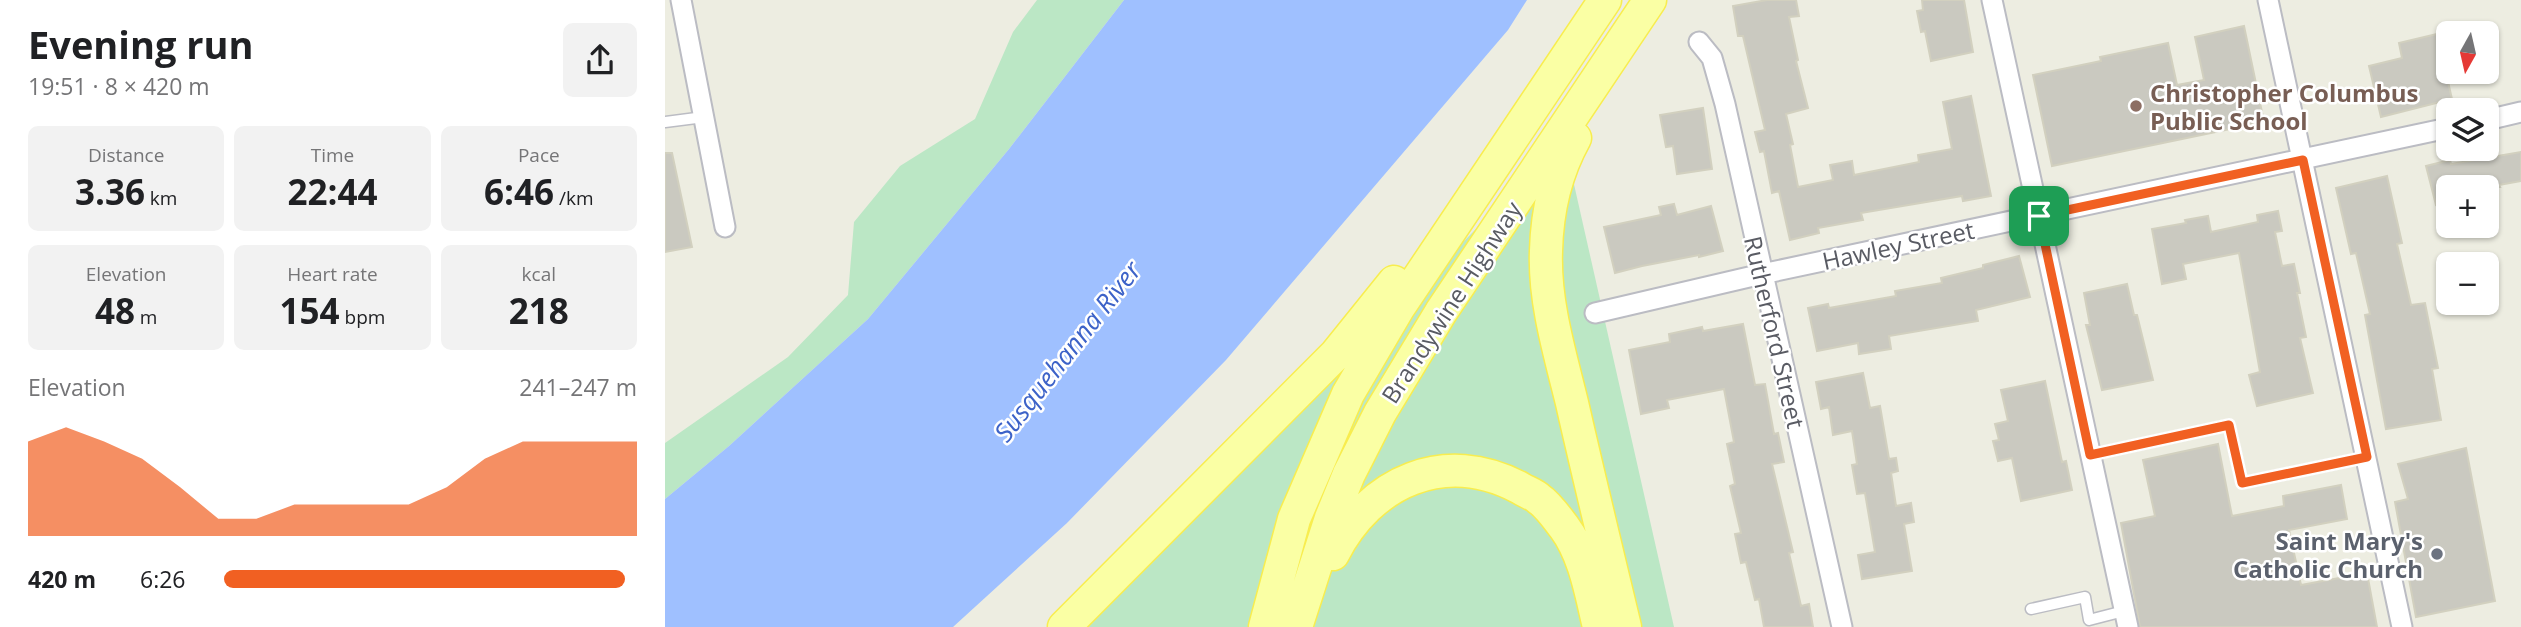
<!DOCTYPE html>
<html lang="en">
<head>
<meta charset="utf-8">
<style>
	body { margin:0; font-family:"Open Sans",sans-serif; background:#f2f2f2; color:#202124; height:100vh; display:flex; flex-direction:column; font-size:26px; white-space:nowrap }
	* { box-sizing:border-box; margin:0 }
	p { font-size:23px; color:#757577 }
	.icon { flex:none; width:38px; height:38px; fill:none; stroke:currentColor; stroke-width:2; stroke-linecap:round; stroke-linejoin:round }
	.map { position:relative; flex:1; overflow:hidden }
	.sheet { display:flex; flex-direction:column; background:#fff; width:665px }
	.sheet>* { flex:none }
	.needle { width:46px; rotate:188deg }
	.fabs { position:absolute; left:1771px; top:21px; display:grid; gap:14px }
	.fabs a { display:grid; place-items:center; width:63px; height:63px; border-radius:10px; background:#fff; box-shadow:0 2px 5px #0004; font-size:35px }
	.pin { position:absolute; display:grid; place-items:center; width:60px; height:60px; color:#fff; margin:-30px; border-radius:14px; box-shadow:0 4px 10px #0006 }
	.round { display:grid; place-items:center; flex:none; width:74px; height:74px; border-radius:10px; background:#f2f2f2 }
	.overview { display:flex; align-items:center; justify-content:space-between; height:119px; padding:0 28px }
	h1 { font-size:38px; font-weight:700; line-height:52px }
	.stats { display:grid; grid-template-columns:repeat(3,1fr); gap:10px; height:119px; padding:7px 28px }
	.stats div { display:grid; align-content:center; border-radius:10px; background:#f2f2f2; text-align:center }
	.stats b { font-size:35px; font-weight:700 }
	.stats small { font-size:19px; font-weight:400 }
	.stats p { font-size:19px }
	.chart { height:196px; padding:14px 28px }
	.chart p { display:flex; justify-content:space-between }
	.chart svg { width:100%; height:126px; margin-top:7px; fill:#f16022; opacity:.7 }
	ul { padding:0 28px; list-style:none; font-size:23px }
	li { display:grid; grid-template-columns:112px 84px 1fr; align-items:center; height:52px }
	li i { height:18px; border-radius:9px; background:#f16022 }
	main { display:flex; flex:1; min-height:0 }
	.map>svg:first-child { display:block }
	.green { fill:#bbe7c5 }
	.water { fill:#9fc0ff }
	.building { fill:#cac9c0; stroke:#d2d0bf; stroke-width:2 }
	.lines { fill:none; stroke-linecap:round; stroke-linejoin:round }
	.lane-casing { stroke:#bbbcc3; stroke-width:13 }
	.street-casing { stroke:#bbbcc3; stroke-width:23 }
	.primary-casing { stroke:#f8ed4f; stroke-width:35 }
	.lane { stroke:#fff; stroke-width:10 }
	.street { stroke:#fff; stroke-width:19 }
	.primary { stroke:#faffa4; stroke-width:32 }
	.route-casing { stroke:#fff; stroke-width:14 }
	.route { stroke:#f16022; stroke-width:9 }
	.education-dot { fill:#8d6e63; stroke:#fff; stroke-width:2.5 }
	.worship-dot { fill:#6b7280; stroke:#fff; stroke-width:2.5 }
	.labels { text-anchor:middle; dominant-baseline:central; stroke-width:5; stroke-linejoin:round; paint-order:stroke }
	.education-label { font-size:24px; font-weight:bold; fill:#785e54; stroke:#fff; text-anchor:start }
	.street-label { font-size:24px; fill:#595b63; stroke:#fff }
	.worship-label { font-size:24px; font-weight:bold; fill:#5b616d; stroke:#fff; text-anchor:end }
	.water-label { font-size:26px; font-style:italic; fill:#3c62c8; stroke:#fff }
</style>
</head>
<body>
<main>
<section class="sheet">
<div class="overview"><div><h1>Evening run</h1><p>19:51 · 8 × 420 m</p></div><a class="round"><svg class="icon" aria-label="share" viewBox="0 0 24 24"><path d="M12 15V3M7 8l5-5 5 5M5 13v7h14v-7"/></svg></a></div>
<div class="stats">
<div><p>Distance</p><b>3.36<small> km</small></b></div>
<div><p>Time</p><b>22:44</b></div>
<div><p>Pace</p><b>6:46<small> /km</small></b></div>
</div>
<div class="stats">
<div><p>Elevation</p><b>48<small> m</small></b></div>
<div><p>Heart rate</p><b>154<small> bpm</small></b></div>
<div><p>kcal</p><b>218</b></div>
</div>
<div class="chart"><p><span>Elevation</span>241–247 m</p>
<svg viewBox="0 0 160 44" preserveAspectRatio="none"><path d="M0 44V11L10 6L20 11L30 17L40 27L50 38L60 38L70 33L80 33L90 33L100 33L110 27L120 17L130 11L140 11L150 11L160 11V44z"/></svg>
</div>
<ul>
<li><b>420 m</b>6:26<i style="width:97%"></i></li>
</ul>
</section>
<div class="map">
<svg width="1856" height="627" viewBox="0 0 1856 627">
	<rect width="100%" height="100%" fill="#edede1"/>
	<path class="green" d="M 372,0 L 459,0 L 344,149 L 203,319 L 64,446 L 0,499 L 0,443 L 123,357 L 183,295 L 189,222 L 235,166 L 310,119 L 348,32 Z
		M 899,140 L 1009,627 L 417,627 Z"/>
	<path class="water" d="M 459,0 L 862,0 L 843,30 L 561,360 L 402,523 L 288,627 L 0,627 L 0,499 L 64,446 L 203,319 L 344,149 Z"/>
	<path class="building" d="M 1102,0 L 1131,0 L 1134,16 L 1124,17 L 1133,60 L 1131,61 L 1143,108 L 1121,114 L 1128,144 L 1125,145 L 1133,187 L 1168,180 L 1165,165 L 1187,161 L 1189,175 L 1254,162 L 1253,155 L 1287,149 L 1278,102 L 1306,96 L 1326,196 L 1298,201 L 1297,196 L 1196,213 L 1198,220 L 1153,228 L 1154,233 L 1125,240 L 1114,191 L 1107,193 L 1099,151 L 1095,152 L 1090,132 L 1100,130 L 1078,36 L 1073,36 L 1068,6 Z
		M 1257,0 L 1299,0 L 1308,52 L 1266,61 L 1260,31 L 1256,32 L 1252,11 L 1258,10 Z
		M 1579,26 L 1599,122 L 1387,166 L 1368,75 L 1436,61 L 1435,57 L 1503,43 L 1512,85 L 1539,80 L 1530,37 Z
		M 1772,34 L 1787,99 L 1716,117 L 1704,66 L 1737,58 L 1734,43 Z
		M 1038,108 L 1047,169 L 1012,174 L 1008,146 L 1001,147 L 995,115 Z
		M 1856,152 L 1856,181 L 1834,185 L 1835,187 L 1783,187 L 1783,202 L 1771,205 L 1761,166 L 1785,160 L 1786,164 Z
		M 0,153 L 7,153 L 27,247 L 0,252 Z
		M 1722,176 L 1737,243 L 1732,244 L 1746,305 L 1760,303 L 1773,368 L 1767,369 L 1776,420 L 1721,429 L 1700,315 L 1705,314 L 1691,253 L 1686,254 L 1671,188 Z
		M 1009,204 L 1012,215 L 1046,206 L 1058,251 L 1034,257 L 1034,255 L 977,266 L 950,273 L 939,227 L 996,215 L 994,207 Z
		M 1613,211 L 1617,231 L 1610,232 L 1617,266 L 1629,264 L 1635,293 L 1632,293 L 1641,337 L 1635,338 L 1648,393 L 1592,406 L 1584,375 L 1595,372 L 1574,253 L 1518,264 L 1521,279 L 1497,284 L 1487,229 L 1521,223 L 1520,220 L 1543,216 L 1546,232 L 1593,222 L 1592,215 Z
		M 1354,256 L 1365,297 L 1311,310 L 1313,321 L 1224,336 L 1226,349 L 1194,354 L 1193,343 L 1152,351 L 1143,308 L 1163,304 L 1164,308 L 1231,296 L 1230,291 L 1277,283 L 1276,278 L 1318,268 L 1318,265 Z
		M 1462,284 L 1469,315 L 1472,315 L 1488,380 L 1437,390 L 1421,325 L 1425,325 L 1419,293 Z
		M 1078,324 L 1090,385 L 1100,384 L 1109,434 L 1113,433 L 1119,462 L 1107,464 L 1128,552 L 1124,553 L 1136,606 L 1144,604 L 1148,627 L 1099,627 L 1094,599 L 1090,600 L 1081,562 L 1076,563 L 1070,534 L 1076,533 L 1065,486 L 1070,484 L 1062,444 L 1069,442 L 1059,389 L 1002,400 L 1004,408 L 976,414 L 964,350 L 1005,342 L 1004,334 L 1037,327 L 1038,331 Z
		M 1198,373 L 1205,408 L 1215,406 L 1224,459 L 1231,458 L 1233,471 L 1226,473 L 1231,506 L 1246,503 L 1249,522 L 1239,524 L 1247,571 L 1197,579 L 1193,555 L 1210,552 L 1200,493 L 1192,494 L 1187,465 L 1192,464 L 1187,431 L 1168,435 L 1164,407 L 1156,409 L 1151,382 Z
		M 1380,381 L 1397,462 L 1401,461 L 1407,490 L 1356,501 L 1347,458 L 1333,461 L 1328,441 L 1334,440 L 1330,424 L 1343,421 L 1336,390 Z
		M 1553,444 L 1567,516 L 1619,506 L 1618,496 L 1676,485 L 1682,519 L 1624,530 L 1636,585 L 1702,573 L 1712,627 L 1475,627 L 1456,523 L 1490,516 L 1478,460 Z
		M 1801,448 L 1830,601 L 1751,617 L 1730,502 L 1743,499 L 1733,464 Z"/>
	<g class="lines">
		<g class="lane-casing">
			<path id="lane" d="M 0,122 L 39,117
				M 1425,455 L 1564,425 L 1577,483 L 1702,457
				M 1366,609 L 1420,597 L 1424,620 L 1459,611"/>
		</g>
		<g class="street-casing">
			<path id="street" d="M 16,0 L 60,227
				M 1327,0 L 1463,627
				M 1603,0 L 1737,627
				M 1034,42 L 1047,58 L 1060,104 L 1177,627
				M 1822,120 L 1856,112
				M 930,313 L 1097,274 L 1783,128"/>
		</g>
		<g class="primary-casing">
			<path id="primary" d="M 910,138 C 891,172 882,212 881,251 C 879,302 895,354 907,403 C 924,478 942,552 960,627
				M 668,554 C 705,481 780,448 855,488 C 861,492 869,494 874,499 C 883,505 892,518 899,527 C 920,555 926,594 934,627
				M 399,627 L 671,354 L 729,282
				M 600,627 L 629,519 L 683,394 L 734,307 L 940,0
				M 631,627 L 666,518 L 684,474 L 715,413 L 776,312 L 985,0"/>
		</g>
		<use href="#lane" class="lane"/>
		<use href="#street" class="street"/>
		<use href="#primary" class="primary"/>
	</g>
	<g class="lines">
		<g class="route-casing">
			<path id="route" d="M 1638,160 L 1702,457 L 1577,483 L 1564,425 L 1425,455 L 1374,216 Z"/>
		</g>
		<use href="#route" class="route"/>
	</g>
	<circle class="education-dot" cx="1471" cy="106" r="7"/>
	<circle class="worship-dot" cx="1772" cy="554" r="7"/>
	<g class="labels">
		<g class="education-label">
			<text x="1485" y="92">Christopher Columbus<tspan x="1485" dy="28">Public School</tspan></text>
		</g>
		<g class="street-label">
			<text transform="translate(1233 245) rotate(-12)">Hawley Street</text>
			<text transform="translate(786 302) rotate(-57)">Brandywine Highway</text>
			<text transform="translate(1110 332) rotate(77)">Rutherford Street</text>
		</g>
		<g class="worship-label">
			<text x="1758" y="540">Saint Mary's<tspan x="1758" dy="28">Catholic Church</tspan></text>
		</g>
		<g class="water-label">
			<text transform="translate(402 351) rotate(-52)">Susquehanna River</text>
		</g>
	</g>
</svg>
<div class="fabs">
<a><svg class="needle" viewBox="-14 -14 28 28"><path d="M0-13l5 13h-10z" fill="#e53935"/><path d="M0 13l5-13h-10z" fill="#757577"/></svg></a>
<a><svg class="icon" aria-label="layers" viewBox="0 0 24 24"><path d="M12 4l9 5-9 5-9-5zM3 14l9 5 9-5"/></svg></a>
<a>+</a>
<a>−</a>
</div>
<div class="pin" style="left:1374px;top:216px;background:#1e9e55"><svg class="icon" aria-label="arrive" viewBox="0 0 24 24"><path d="M6 21V4h12l-3 4 3 4H6"/></svg></div>
</div>
</main>
</body>
</html>
